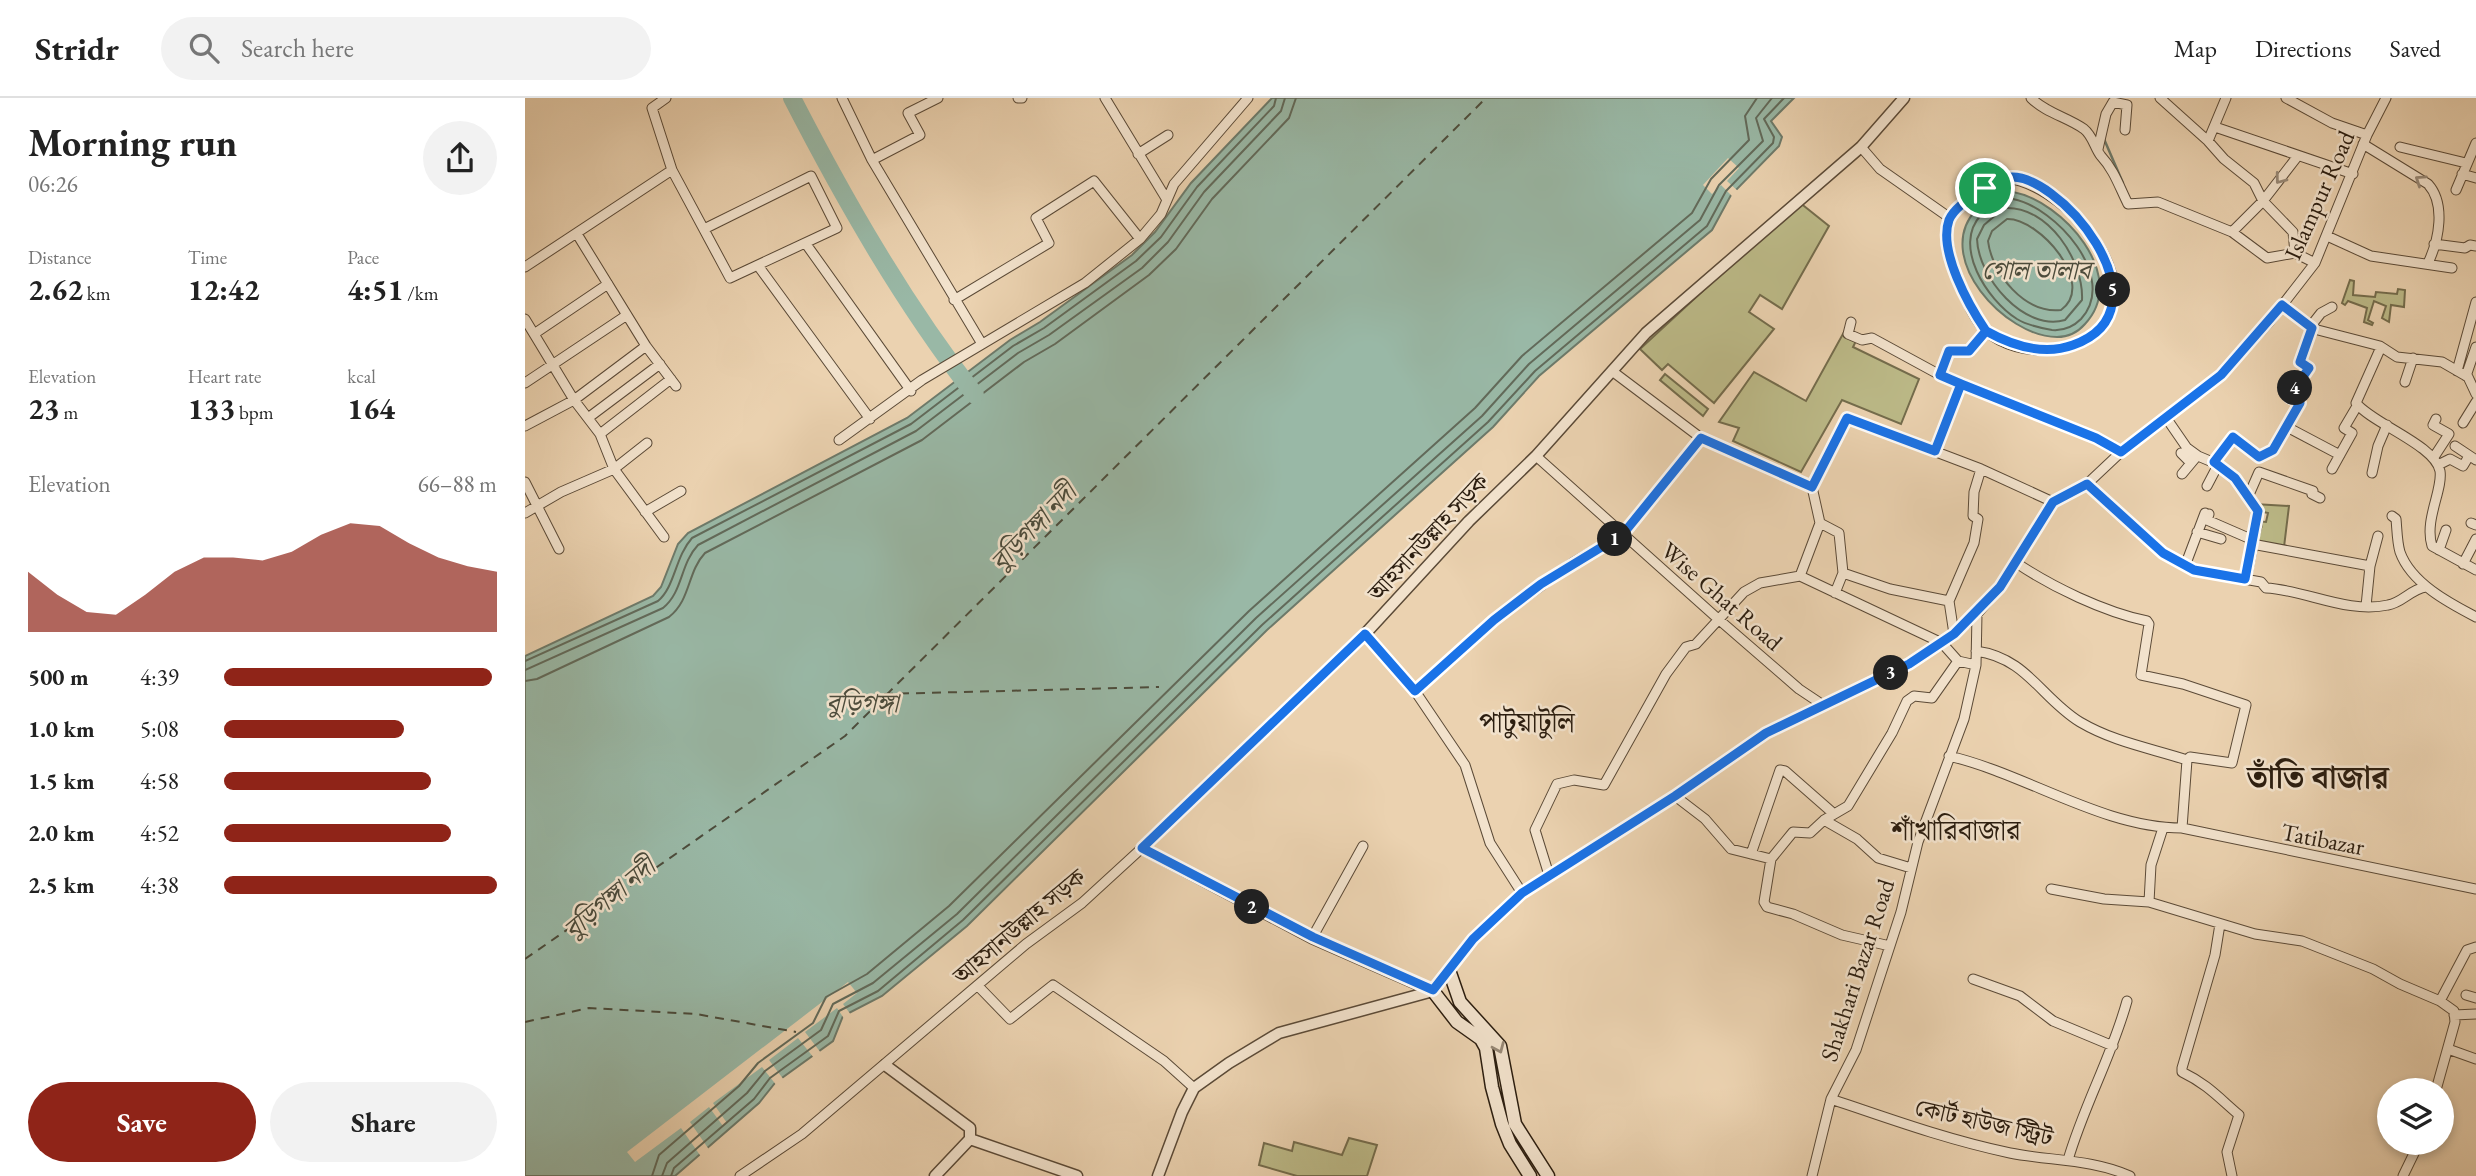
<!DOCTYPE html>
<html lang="en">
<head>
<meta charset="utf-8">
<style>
	body { margin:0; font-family:"EB Garamond","Noto Serif Bengali",serif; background:#f2f2f2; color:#222; height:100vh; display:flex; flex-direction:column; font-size:26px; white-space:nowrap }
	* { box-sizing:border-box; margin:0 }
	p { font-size:23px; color:#767676 }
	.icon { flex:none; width:38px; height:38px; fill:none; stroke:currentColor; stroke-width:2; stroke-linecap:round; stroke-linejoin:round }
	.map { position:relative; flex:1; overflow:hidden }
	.sheet { display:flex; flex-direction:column; background:#fff; width:525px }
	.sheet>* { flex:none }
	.fabs { position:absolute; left:1852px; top:980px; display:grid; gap:14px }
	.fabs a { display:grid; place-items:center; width:77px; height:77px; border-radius:50%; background:#fff; box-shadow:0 4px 10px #0003; font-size:35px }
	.pin { position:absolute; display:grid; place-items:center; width:60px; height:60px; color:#fff; margin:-30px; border:4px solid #fff; border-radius:50%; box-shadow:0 2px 7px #0007 }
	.km { position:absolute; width:35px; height:35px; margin:-18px; border-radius:50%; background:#222; color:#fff; font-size:19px; line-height:35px; text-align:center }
	.round { display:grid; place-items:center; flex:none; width:74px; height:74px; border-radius:37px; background:#f2f2f2 }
	.overview { display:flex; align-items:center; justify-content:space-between; height:119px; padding:0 28px }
	h1 { font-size:38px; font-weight:700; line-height:52px }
	.figures { display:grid; grid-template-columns:repeat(3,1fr); gap:10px; height:119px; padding:7px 28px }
	.figures div { display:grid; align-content:center }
	.figures b { font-size:30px; font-weight:700 }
	.figures small { font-size:19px; font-weight:400 }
	.figures p { font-size:19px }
	.chart { height:196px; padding:14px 28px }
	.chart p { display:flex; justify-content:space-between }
	.chart svg { width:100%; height:126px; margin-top:7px; fill:#8f2418; opacity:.7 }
	.action { display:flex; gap:14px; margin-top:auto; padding:14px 28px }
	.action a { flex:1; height:80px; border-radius:42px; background:#8f2418; color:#fff; font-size:28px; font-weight:700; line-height:80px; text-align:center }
	.action a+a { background:#f2f2f2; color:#222 }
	ul { padding:0 28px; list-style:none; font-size:23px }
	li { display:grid; grid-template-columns:112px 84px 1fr; align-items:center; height:52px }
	li i { height:18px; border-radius:9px; background:#8f2418 }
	header { display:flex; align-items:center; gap:42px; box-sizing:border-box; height:98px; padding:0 35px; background:#fff; border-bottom:2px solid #e0e0e0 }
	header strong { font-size:33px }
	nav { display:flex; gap:38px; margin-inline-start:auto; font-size:24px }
	.search { width:490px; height:63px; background:#f2f2f2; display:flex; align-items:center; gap:18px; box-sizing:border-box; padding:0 24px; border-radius:38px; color:#767676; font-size:26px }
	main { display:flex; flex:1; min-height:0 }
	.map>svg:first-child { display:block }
	.green { fill:#bcba88; stroke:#746c4c; stroke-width:2 }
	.water { fill:#99b8a6; stroke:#6d7a6a; stroke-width:2 }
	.pier { fill:#ebd2b0 }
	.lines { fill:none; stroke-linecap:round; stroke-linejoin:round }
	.shore { stroke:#626a5a; stroke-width:2 }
	.stream { stroke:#6d7a6a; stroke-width:2.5 }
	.river { stroke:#99b8a6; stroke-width:18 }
	.ferry { stroke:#4c4c3c; stroke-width:2; stroke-dasharray:9 7; stroke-linecap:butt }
	.minor-casing { stroke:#5b4a37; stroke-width:11 }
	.tertiary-casing { stroke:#5b4a37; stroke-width:13 }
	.secondary-casing { stroke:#2b1d0f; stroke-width:15 }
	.minor { stroke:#f2e2cc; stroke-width:9 }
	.tertiary { stroke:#f2e2cc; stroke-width:10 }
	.secondary { stroke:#f2e2cc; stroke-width:12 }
	.oneway { stroke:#988977 }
	.route-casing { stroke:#fff; stroke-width:14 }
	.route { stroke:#1a73e8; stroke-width:9 }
	.labels { text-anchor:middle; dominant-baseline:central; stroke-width:5; stroke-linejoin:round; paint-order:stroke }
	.street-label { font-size:24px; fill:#2b1d0f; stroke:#f2e2cc }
	.water-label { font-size:26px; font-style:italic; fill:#4c4c3c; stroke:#f2e2cc }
	.quarter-label { font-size:28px; fill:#2b1d0f; stroke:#f2e2cc }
	.district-label { font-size:32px; font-weight:bold; fill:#2b1d0f; stroke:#f2e2cc }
</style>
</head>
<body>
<header>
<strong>Stridr</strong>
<div class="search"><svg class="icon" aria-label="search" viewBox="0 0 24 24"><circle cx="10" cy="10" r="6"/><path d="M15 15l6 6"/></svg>Search here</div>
<nav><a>Map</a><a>Directions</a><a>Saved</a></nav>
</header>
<main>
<section class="sheet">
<div class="overview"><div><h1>Morning run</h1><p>06:26</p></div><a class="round"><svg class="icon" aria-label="share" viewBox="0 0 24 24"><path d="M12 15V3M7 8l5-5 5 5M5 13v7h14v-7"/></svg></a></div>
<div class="figures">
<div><p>Distance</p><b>2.62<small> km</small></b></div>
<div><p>Time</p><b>12:42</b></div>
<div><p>Pace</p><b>4:51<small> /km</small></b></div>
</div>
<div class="figures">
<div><p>Elevation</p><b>23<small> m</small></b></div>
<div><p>Heart rate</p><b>133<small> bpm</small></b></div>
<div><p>kcal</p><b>164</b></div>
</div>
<div class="chart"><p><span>Elevation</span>66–88 m</p>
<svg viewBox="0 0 160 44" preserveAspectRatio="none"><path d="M0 44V23L10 31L20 37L30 38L40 31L50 23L60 18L70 18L80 19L90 16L100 10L110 6L120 7L130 13L140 18L150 21L160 23V44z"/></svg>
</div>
<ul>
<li><b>500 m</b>4:39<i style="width:98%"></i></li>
<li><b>1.0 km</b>5:08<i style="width:66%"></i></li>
<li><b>1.5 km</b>4:58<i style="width:76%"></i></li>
<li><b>2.0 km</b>4:52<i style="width:83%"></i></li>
<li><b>2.5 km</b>4:38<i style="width:100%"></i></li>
</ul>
<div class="action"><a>Save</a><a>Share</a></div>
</section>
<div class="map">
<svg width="1951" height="1078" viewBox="0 0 1951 1078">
	<rect width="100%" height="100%" fill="#ebd2b0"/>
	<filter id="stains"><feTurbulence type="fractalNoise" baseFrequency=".00286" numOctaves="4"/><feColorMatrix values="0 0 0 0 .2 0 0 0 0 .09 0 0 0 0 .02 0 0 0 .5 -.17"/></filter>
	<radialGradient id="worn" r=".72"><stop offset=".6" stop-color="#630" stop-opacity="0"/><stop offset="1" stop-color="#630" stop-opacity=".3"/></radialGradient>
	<path class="green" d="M 1274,104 L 1304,128 L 1257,211 L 1235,197 L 1224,214 L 1249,231 L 1189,305 L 1143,266 L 1137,272 L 1115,251 Z
		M 1825,182 L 1829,183 L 1828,197 L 1850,199 L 1851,194 L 1872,196 L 1873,191 L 1880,192 L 1879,209 L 1866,207 L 1864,224 L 1857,220 L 1861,208 L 1849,203 L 1843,222 L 1848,225 L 1847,227 L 1839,224 L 1842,210 L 1823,203 L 1820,207 L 1817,205 Z
		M 1319,234 L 1332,241 L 1328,249 L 1394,281 L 1376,326 L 1317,302 L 1276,374 L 1208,343 L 1214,330 L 1194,324 L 1229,274 L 1281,303 Z
		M 1140,276 L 1183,311 L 1178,318 L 1135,282 Z
		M 1729,406 L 1764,408 L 1759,449 L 1729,444 L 1732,423 L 1741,424 L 1743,415 L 1734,413 Z
		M 824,1040 L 852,1047 L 842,1078 L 772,1078 L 734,1067 L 739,1045 L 767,1053 L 769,1044 L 817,1057 Z"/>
	<path class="water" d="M 747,0 L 1269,0 L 1246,23 L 1257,39 L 1254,48 L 1206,97 L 1187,132 L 1014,278 L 968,329 L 742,532 L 442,828 L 357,898 L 318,918 L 308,943 L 250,985 L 234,1005 L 150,1078 L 0,1078 L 0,558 L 128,498 L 136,489 L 153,446 L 163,435 L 382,320 L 485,242 L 515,224 L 607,157 L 630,134 L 666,85 Z
		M 1488,94 C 1537,103 1605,178 1560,226 C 1553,234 1543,239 1532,239 C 1480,239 1407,159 1451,112 C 1462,101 1472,95 1488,94 Z"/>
	<path class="pier" d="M 1203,60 L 1214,70 L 1202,83 L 1214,94 L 1209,100 L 1196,87 L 1187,96 L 1178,87 Z
		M 323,884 L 332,895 L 318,906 L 326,917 L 320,922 L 312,910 L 280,934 L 296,955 L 289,960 L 273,940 L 244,962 L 259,982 L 252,988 L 237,969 L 188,1005 L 202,1025 L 198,1028 L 184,1009 L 165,1024 L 185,1053 L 177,1060 L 156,1030 L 110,1064 L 102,1054 Z"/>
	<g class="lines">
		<path class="shore" d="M 1488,101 C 1530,109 1594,179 1556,221 C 1548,229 1539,233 1527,232 C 1515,230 1502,227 1492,221 C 1462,202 1427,148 1456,117 C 1465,107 1474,102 1488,101 Z
			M 1479,110 C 1523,107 1559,163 1557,202 L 1540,222 C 1499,234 1453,179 1452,141 L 1459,127 Z
			M 1482,121 C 1514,120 1572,186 1536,212 C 1500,216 1467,176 1463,143 L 1467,133 Z
			M 0,563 L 133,503 C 150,489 150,459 167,440 L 386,326 L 488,248 L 519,230 L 611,163 L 636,139 L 672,89 L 749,8 L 751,0
			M 0,572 L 138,510 C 158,494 155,466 173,447 L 391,333 L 493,255 L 524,237 L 617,170 L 643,144 L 679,94 L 756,13 L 760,0
			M 0,583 L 12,581 L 144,519 C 166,502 162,474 180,455 L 397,342 L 499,264 L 530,246 L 624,177 L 651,151 L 687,101 L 764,20 L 771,0
			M 127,1078 L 134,1057 L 214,988 L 233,965 L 288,925 L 301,899 L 342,876 L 424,808 L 724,513 L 950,310 L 997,258 L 1167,115 L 1186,81 L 1224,42 L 1220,18 L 1232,0
			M 137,1078 L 142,1065 L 222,995 L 240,973 L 296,932 L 308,906 L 348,885 L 432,816 L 731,520 L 957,318 L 1004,266 L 1175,122 L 1194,87 L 1238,43 L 1231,20 L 1247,0
			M 146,1078 L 149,1070 L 229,1001 L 245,980 L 303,938 L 314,913 L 353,893 L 438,822 L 737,527 L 963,324 L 1010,273 L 1182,128 L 1201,93 L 1248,45 L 1249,39 L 1239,21 L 1259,0"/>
		<path class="stream" d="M 1579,41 L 1598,85"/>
		<path class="river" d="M 267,0 C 320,103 379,206 450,297"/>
		<path class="ferry" d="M 359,596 L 634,589
			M 0,861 L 320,638 L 961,0
			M 0,924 L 64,910 L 171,916 L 271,934"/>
		<g class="minor-casing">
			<path id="minor" d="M 141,0 L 127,10 L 147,72 L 205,180 L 312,130 L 286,78 L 179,131
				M 317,0 L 347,62 L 457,246
				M 493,0 L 497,0
				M 580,0 L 642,102
				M 1506,0 C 1521,15 1542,19 1559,31 C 1568,38 1570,51 1576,58 C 1589,72 1594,88 1603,106 L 1633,104 L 1707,134 L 1742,160 L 1770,155 L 1790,165
				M 1635,0 L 1683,43 L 1699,61 L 1729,85 L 1738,103 L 1768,134 L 1770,155
				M 1761,0 L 1807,25 L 1842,37
				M 1690,29 L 1828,76
				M 1683,43 L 1701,0
				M 1838,46 L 1903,86 C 1921,106 1914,142 1903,165
				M 1336,49 L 1355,71 L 1425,120
				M 1875,49 L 1941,65
				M 1573,51 L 1581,16 L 1588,4 L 1602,7 L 1600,32
				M 613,56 L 643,37
				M 347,62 L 395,37 L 383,15 L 413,0
				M 1937,76 L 1951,80
				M 1481,80 C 1532,85 1610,164 1584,218 C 1565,259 1493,262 1461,233 C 1443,217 1413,143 1425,120 C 1435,101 1462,89 1481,80 Z
				M 1931,92 L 1951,45
				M 1707,134 L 1738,103 L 1772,59
				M 52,136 L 121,248 L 151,288
				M 1802,138 L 1846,158 L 1927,170
				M 281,146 L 386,293
				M 1909,146 L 1940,150 L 1945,147 L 1951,148
				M 0,169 L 147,72
				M 234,169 L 345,321
				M 429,202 L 524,145 L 511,120 L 569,83 L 615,141
				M 1757,207 L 1789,231 L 1855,248 L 1872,259 L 1917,264 L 1943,279 L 1951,296
				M 0,221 L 49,302 L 75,336 L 89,371 L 139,439
				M 1326,224 L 1323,236 L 1337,242 L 1347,240 L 1415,277 L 1571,340 L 1596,354
				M 1785,229 L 1796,215 L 1807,209
				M 9,236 L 83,186
				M 1856,249 L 1831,305 C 1848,326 1910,347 1915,373 C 1918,392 1899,422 1907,448 L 1951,472
				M 1087,273 L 1176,340 L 1287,389 L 1322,320 L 1456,371 L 1528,404
				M 1932,273 L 1951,204
				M 1415,277 L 1424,253 L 1445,253 L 1461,233
				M 1941,278 L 1951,249
				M 1880,284 L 1888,260
				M 0,285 L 102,217
				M 63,320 L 135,266
				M 1642,321 L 1662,350 L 1673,358 L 1692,366 L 1710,380 L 1731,408 L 1732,428 L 1728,442 L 1682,422 L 1684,416
				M 1938,325 L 1951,304
				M 0,328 L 49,302 L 121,248
				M 1762,329 L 1815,357
				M 75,336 L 146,281
				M 314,342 L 397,282 L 560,185 L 615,141 L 636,116 L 649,86 L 723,0
				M 1930,348 L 1951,362
				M 1410,353 L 1436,286
				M 1656,355 L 1666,365
				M 1011,358 L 1192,520 L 1274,591 L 1298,607
				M 1909,359 L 1924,336 L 1908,327 L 1911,321
				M 1689,364 L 1708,339 L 1734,359 L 1748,352 L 1775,305 L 1764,299 L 1784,270 L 1775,264 L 1787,230
				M 1913,367 L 1925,361 L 1938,368 L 1944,358
				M 1807,371 L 1827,335 L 1819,330 L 1832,308
				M 1847,375 L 1853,348 L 1862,327
				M 1657,376 L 1672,358
				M 0,384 L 34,451
				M 1562,386 L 1638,455 L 1669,472 L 1736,484 L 1741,490 C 1781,492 1822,516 1863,507 C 1877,505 1886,491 1901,489
				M 1682,388 L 1693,367
				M 1723,399 L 1734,374 L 1788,393 L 1787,396 L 1795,400
				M 120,414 L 156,393
				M 0,415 L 36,394 L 89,371 L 122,345
				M 1867,418 L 1871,421 C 1872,431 1872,444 1875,454 C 1886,485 1924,505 1951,519
				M 1295,425 L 1314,435 L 1318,475 L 1310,495
				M 1946,425 L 1951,427
				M 1672,434 L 1696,441
				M 1727,446 L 1845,468
				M 1914,452 L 1921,432
				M 1938,466 L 1951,441
				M 1660,468 L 1680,415
				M 1318,475 L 1365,491 L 1424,503
				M 1275,478 L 1295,425 L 1287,389
				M 1841,508 L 1845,468 L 1853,438
				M 840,536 L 890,593 L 940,667 L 965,745 L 997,795
				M 1429,536 L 1424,503 L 1449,445 L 1453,421 L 1448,418 L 1449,394 L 1456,371
				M 1451,553 C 1502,560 1516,600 1555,624 C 1589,644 1625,650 1662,662 L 1665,659 L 1707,665 L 1721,607 L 1658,586 L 1616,577 L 1624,526 L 1622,523 C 1579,514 1527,489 1490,464
				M 890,593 L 969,522 L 1049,464 L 1098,436 L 1176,340
				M 1424,658 C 1501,676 1578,730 1657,730 L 1951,791
				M 1150,698 L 1180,721 L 1206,751 L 1246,761
				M 1299,722 L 1332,741 L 1353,760 L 1386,770
				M 1657,730 L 1662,662
				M 1226,756 L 1255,672 L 1260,673 L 1309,716
				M 1024,777 L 1010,732 L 1032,686 L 1049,682 L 1079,687 L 1141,576 L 1161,549 L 1171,546 L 1219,494 L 1235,485 L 1275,478 L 1417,545 L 1433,563 L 1451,567
				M 1526,791 L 1579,801 L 1624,804 L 1730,836 L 1777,843 L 1848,871 L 1875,886 L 1915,903 L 1929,913 L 1930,924 L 1911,992
				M 1624,804 L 1626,767 L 1638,730
				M 1695,826 L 1690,857 L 1657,970 L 1657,974 C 1682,986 1694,1000 1714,1017 L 1702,1054 L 1707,1078
				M 787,840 L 838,748
				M 1365,848 L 1317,837 L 1268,816 L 1242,809 L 1239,804 L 1246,761 L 1268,734 L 1285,735 L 1299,722 L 1323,708 L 1367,635 L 1382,603 L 1389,598 L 1407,600 L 1433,563
				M 1448,881 L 1495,898 L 1528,923 L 1588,948
				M 454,889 L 485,921 L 528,887 L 639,963 L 669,990
				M 908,893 L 948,841 L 997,795 L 1150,698 L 1241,635 L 1384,566 L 1429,536 L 1452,516 L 1475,489 L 1528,404 L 1562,386 L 1596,354 L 1696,277 L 1745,223 L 1790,165 L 1842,37 L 1861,0
				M 1941,897 L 1951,900
				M 1915,903 L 1942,852 L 1951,849
				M 1929,917 L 1951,916
				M 1923,951 L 1951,961
				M 1306,1001 C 1365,1021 1423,1042 1485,1055 C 1526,1063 1567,1061 1605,1078
				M 1543,1062 C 1559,1007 1587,958 1602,903
				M 215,1078 L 277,1036 L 501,846 L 557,805 L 617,750
				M 1287,1078 L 1306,1001 L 1331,952 L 1376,814 L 1393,744 L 1439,621 L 1451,567 L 1452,516
				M 1878,1078 L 1894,1045"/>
		</g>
		<g class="tertiary-casing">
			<path id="tertiary" d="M 1720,481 L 1728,442
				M 908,893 L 787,840 L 617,750 L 840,536 L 944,423 L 1011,358 L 1121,235 L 1336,49 L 1379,0
				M 360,967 L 445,1030 L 445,1041
				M 445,1041 L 552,1078
				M 410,1078 L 445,1041
				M 633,1078 L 657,1014 L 669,990 L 704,965 L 754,935 L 908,893"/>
		</g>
		<g class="secondary-casing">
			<path id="secondary" d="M 925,875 L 935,904 L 975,948 L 990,1026 L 1023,1078
				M 908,893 L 932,924 L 956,941 L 961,950 L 967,989 L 977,1026 L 985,1046 L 1005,1078"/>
		</g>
		<use href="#minor" class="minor"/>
		<use href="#tertiary" class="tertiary"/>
		<use href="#secondary" class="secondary"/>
	</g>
	<defs><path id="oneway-chevron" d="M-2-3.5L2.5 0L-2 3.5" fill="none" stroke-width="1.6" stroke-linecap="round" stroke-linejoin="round" transform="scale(1.75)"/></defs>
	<g class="oneway">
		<use href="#oneway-chevron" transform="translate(1755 81) rotate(127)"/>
		<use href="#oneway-chevron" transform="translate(1895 82) rotate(-146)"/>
		<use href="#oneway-chevron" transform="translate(974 950) rotate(67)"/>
	</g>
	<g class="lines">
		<g class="route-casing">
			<path id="route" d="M 1460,90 C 1449,98 1430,108 1424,122 C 1413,153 1444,208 1461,233 L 1444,253 L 1424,253 L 1415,277 L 1436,286 L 1410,353 L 1322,320 L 1287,389 L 1176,340 L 1098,436 L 1016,486 L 969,522 L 890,593 L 840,536 L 617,750 L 788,839 L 908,892 L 948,841 L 997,795 L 1150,698 L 1241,635 L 1384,566 L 1429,536 L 1475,489 L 1528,404 L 1562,386 L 1638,455 L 1669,472 L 1720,481 L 1733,413 L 1710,380 L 1689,364 L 1708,339 L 1734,359 L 1748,352 L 1775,305 L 1764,299 L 1784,270 L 1775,264 L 1787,230 L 1757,207 L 1696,277 L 1596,354 L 1571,340 L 1436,286 L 1415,277 L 1424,253 L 1444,253 L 1461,233 C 1488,248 1518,258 1548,247 C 1650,211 1530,67 1480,80 C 1473,82 1466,87 1460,90"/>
		</g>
		<use href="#route" class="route"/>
	</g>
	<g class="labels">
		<g class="street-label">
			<text transform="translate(1794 97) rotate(-66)">Islampur Road</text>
			<text transform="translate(903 439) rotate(-47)">আহসানউল্লাহ সড়ক</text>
			<text transform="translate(1197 498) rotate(41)">Wise Ghat Road</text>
			<text transform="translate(1798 741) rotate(11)">Tatibazar</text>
			<text transform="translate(494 828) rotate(-40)">আহসানউল্লাহ সড়ক</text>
			<text transform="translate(1332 872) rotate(-72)">Shakhari Bazar Road</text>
			<text transform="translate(1459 1024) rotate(13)">কোর্ট হাউজ স্ট্রিট</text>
		</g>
		<g class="water-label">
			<text x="1511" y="172">গোল তালাব</text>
			<text transform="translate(508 429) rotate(-46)">বুড়িগঙ্গা নদী</text>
			<text x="337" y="605">বুড়িগঙ্গা</text>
			<text transform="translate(84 800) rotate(-40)">বুড়িগঙ্গা নদী</text>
		</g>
		<g class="quarter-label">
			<text x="1002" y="624">পাটুয়াটুলি</text>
			<text x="1431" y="732">শাঁখারিবাজার</text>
		</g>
		<g class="district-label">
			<text x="1793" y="679">তাঁতি বাজার</text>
		</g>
	</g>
	<rect width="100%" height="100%" filter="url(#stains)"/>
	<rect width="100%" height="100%" fill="url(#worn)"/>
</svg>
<div class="fabs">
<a><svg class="icon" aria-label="layers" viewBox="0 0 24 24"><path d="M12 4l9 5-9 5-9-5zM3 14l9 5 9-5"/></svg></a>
</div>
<div class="pin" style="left:1460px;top:90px;background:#1e9e55"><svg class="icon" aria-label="arrive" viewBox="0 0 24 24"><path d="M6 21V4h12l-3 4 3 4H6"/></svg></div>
<b class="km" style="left:1090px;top:441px">1</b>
<b class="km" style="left:727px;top:809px">2</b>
<b class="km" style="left:1366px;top:575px">3</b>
<b class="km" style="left:1770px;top:290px">4</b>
<b class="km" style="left:1588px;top:192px">5</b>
</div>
</main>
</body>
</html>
